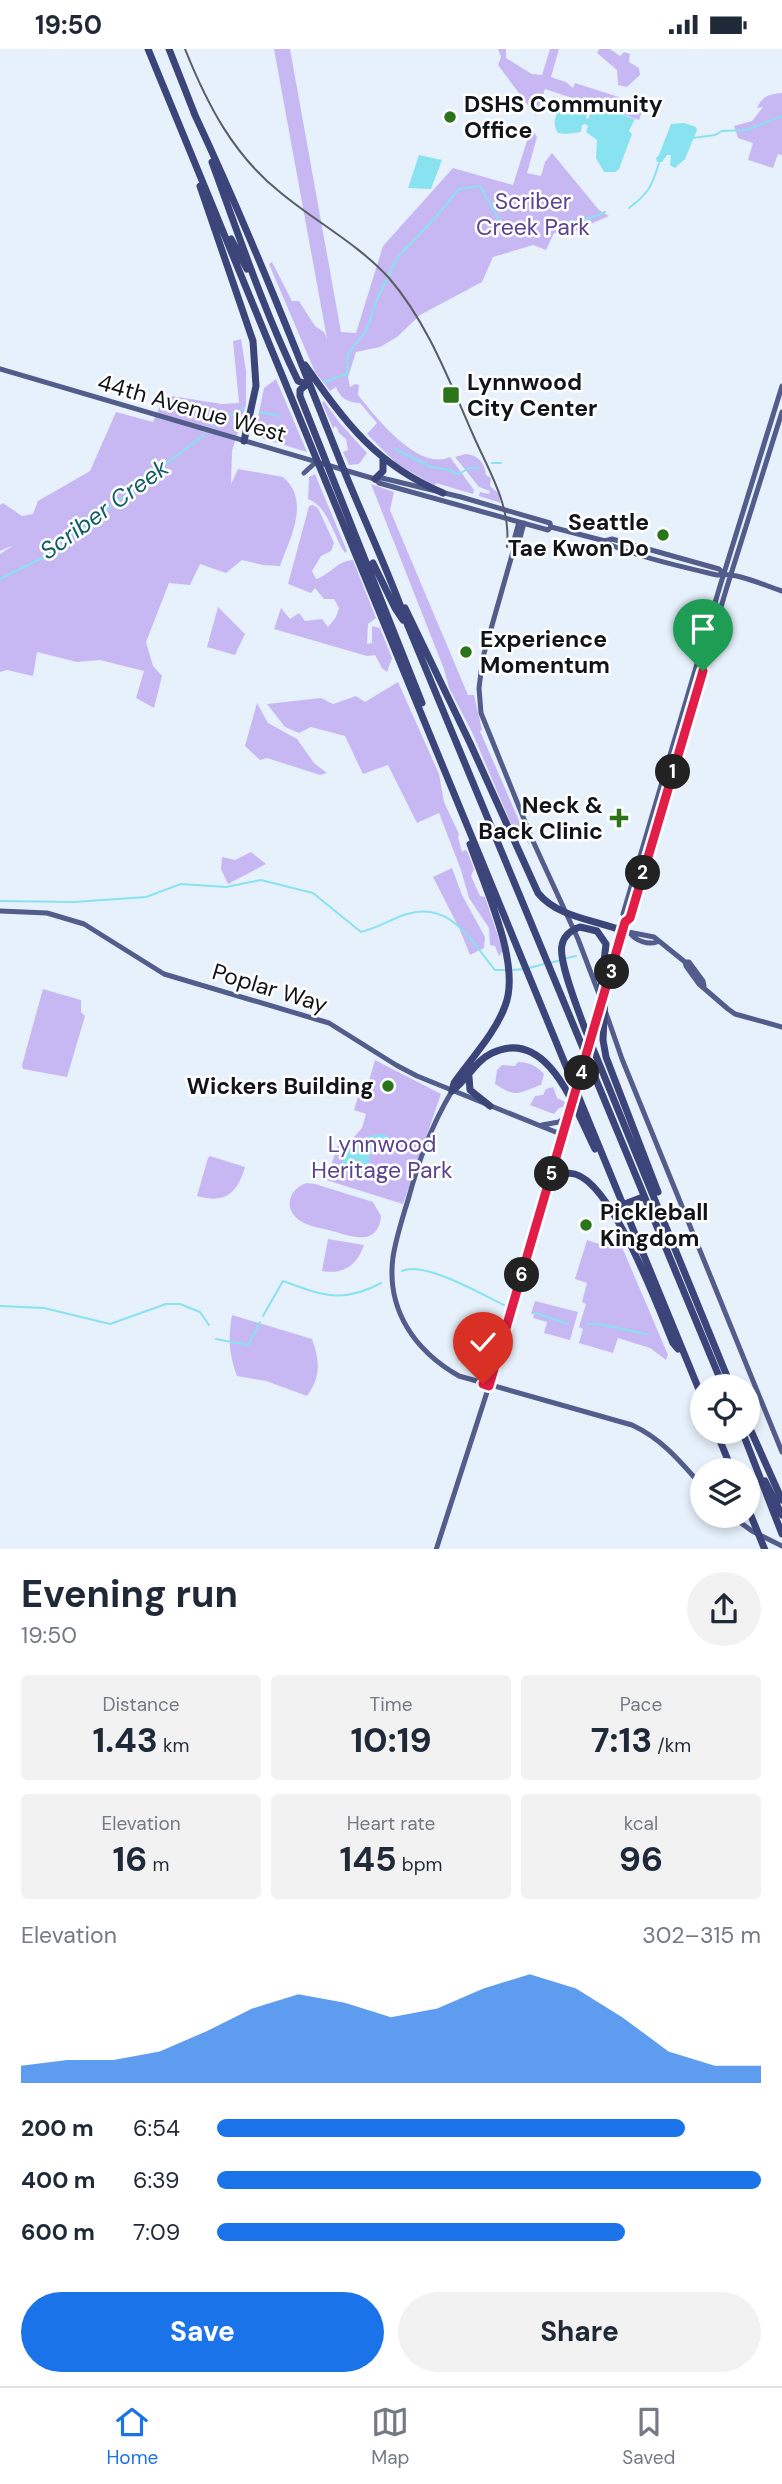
<!DOCTYPE html>
<html lang="en">
<head>
<meta charset="utf-8">
<style>
	body { margin:0; font-family:"DM Sans",sans-serif; background:#f2f2f3; color:#1f2937; height:100vh; display:flex; flex-direction:column; font-size:26px; white-space:nowrap }
	* { box-sizing:border-box; margin:0 }
	p { font-size:23px; color:#747a83 }
	.icon { flex:none; width:38px; height:38px; fill:none; stroke:currentColor; stroke-width:2; stroke-linecap:round; stroke-linejoin:round }
	.map { position:relative; height:1500px; overflow:hidden }
	.sheet { display:flex; flex-direction:column; background:#fff; flex:1 }
	.sheet>* { flex:none }
	.controls { position:absolute; left:690px; top:1325px; display:grid; gap:14px }
	.controls a { display:grid; place-items:center; width:70px; height:70px; border-radius:50%; background:#fff; box-shadow:0 4px 10px #0003; font-size:35px }
	.pin { position:absolute; display:grid; place-items:center; width:60px; height:60px; color:#fff; margin:-72px -30px; border-radius:50% 50% 50% 0; rotate:-45deg; box-shadow:0 0 7px #0007 }
	.pin .icon { rotate:45deg }
	.km { position:absolute; width:35px; height:35px; margin:-18px; border-radius:50%; background:#222; color:#fff; font-size:19px; line-height:35px; text-align:center }
	.round { display:grid; place-items:center; flex:none; width:74px; height:74px; border-radius:37px; background:#f2f2f3 }
	.head { display:flex; align-items:center; justify-content:space-between; height:119px; padding:0 21px }
	h1 { font-size:38px; font-weight:700; line-height:52px }
	.stats { display:grid; grid-template-columns:repeat(3,1fr); gap:10px; height:119px; padding:7px 21px }
	.stats div { display:grid; align-content:center; border-radius:7px; background:#f2f2f3; text-align:center }
	.stats b { font-size:35px; font-weight:700 }
	.stats small { font-size:19px; font-weight:400 }
	.stats p { font-size:19px }
	.chart { height:196px; padding:14px 21px }
	.chart p { display:flex; justify-content:space-between }
	.chart svg { width:100%; height:126px; margin-top:7px; fill:#1a73e8; opacity:.7 }
	.cta { display:flex; gap:14px; margin-top:auto; padding:14px 21px }
	.cta a { flex:1; height:80px; border-radius:42px; background:#1a73e8; color:#fff; font-size:28px; font-weight:700; line-height:80px; text-align:center }
	.cta a+a { background:#f2f2f3; color:#1f2937 }
	ul { padding:0 21px; list-style:none; font-size:23px }
	li { display:grid; grid-template-columns:112px 84px 1fr; align-items:center; height:52px }
	li i { height:18px; border-radius:9px; background:#1a73e8 }
	.status { display:flex; justify-content:space-between; align-items:center; height:49px; padding:0 35px; background:#fff; direction:ltr }
	.status svg { height:19px; fill:currentColor }
	.tab-bar { display:flex; justify-content:space-around; align-items:center; height:98px; border-top:2px solid #e0e1e3; background:#fff; font-size:19px; color:#747a83 }
	.tab-bar a { display:grid; justify-items:center; gap:4px }
	.tab-bar .on { color:#1a73e8 }
	.map>svg:first-child { display:block }
	.green { fill:#c7b8f4 }
	.water { fill:#88e2ef }
	.lines { fill:none; stroke-linecap:round; stroke-linejoin:round }
	.stream { stroke:#88e2ef; stroke-width:2 }
	.major { stroke:#525d8b; stroke-width:5 }
	.highway { stroke:#3b4579; stroke-width:7 }
	.tram { stroke:#595e64; stroke-width:2 }
	.route-casing { stroke:#fff; stroke-width:14 }
	.route { stroke:#e11d48; stroke-width:9 }
	.poi-dot { fill:#2a751a; stroke:#fff; stroke-width:2.5 }
	.labels { text-anchor:middle; dominant-baseline:central; stroke-width:5; stroke-linejoin:round; paint-order:stroke }
	.poi-label { font-size:23px; font-weight:bold; fill:#111418; stroke:#fff; text-anchor:start }
	.park-label { font-size:23px; fill:#5b448e; stroke:#fff }
	.street-label { font-size:23px; fill:#111418; stroke:#fff }
	.water-label { font-size:24px; font-style:italic; fill:#0f5e67; stroke:#fff }
</style>
</head>
<body>
<div class="status"><b>19:50</b><svg viewBox="0 0 49 12"><path d="M0 12V9h3v3zM5 12V6h3v6zM10 12V3h3v9zM15 12V0h3v12zM26 1h20v11H26zM47 4h2v5h-2z"/></svg></div>
<div class="map">
<svg width="782" height="1501" viewBox="0 0 782 1501">
	<rect width="100%" height="100%" fill="#e7f1fb"/>
	<path class="green" d="M 274,0 L 290,0 L 341,283 L 356,284 L 383,197 L 453,119 L 513,136 L 531,79 L 537,88 L 527,124 L 541,127 L 545,113 L 552,104 L 599,161 L 609,167 L 575,182 L 554,184 L 546,201 L 533,196 L 493,208 L 482,233 L 420,266 L 397,288 L 380,298 L 356,303 L 348,328 L 350,338 L 355,335 L 359,336 L 358,346 C 375,367 418,423 450,408 L 474,441 L 473,445 L 436,434 L 435,437 L 397,415 L 367,385 L 377,374 L 360,354 C 348,354 340,349 336,338 L 330,342 L 315,323 L 269,215 L 272,213 L 292,252 L 299,252 L 315,277 L 324,283 L 327,290 Z
		M 498,0 L 506,0 L 506,9 L 532,25 L 542,26 L 550,0 L 559,0 L 551,28 L 566,33 L 573,39 L 575,34 L 644,56 L 639,71 L 603,58 L 594,59 L 591,65 L 587,63 L 590,55 L 545,40 L 536,67 L 498,16 L 501,8 Z
		M 599,0 L 610,0 L 620,7 L 624,3 L 630,5 L 629,13 L 639,19 L 640,26 L 627,38 L 618,36 L 617,21 L 597,4 Z
		M 782,44 L 782,106 L 778,105 L 773,119 L 748,111 L 753,94 L 738,89 L 734,77 L 752,72 L 763,58 L 757,59 C 762,47 770,45 782,44 Z
		M 241,290 L 246,322 L 246,356 L 232,402 L 231,435 L 238,420 L 283,428 C 311,452 290,489 280,517 L 263,516 L 242,511 L 226,524 L 200,515 L 190,536 L 169,534 L 146,593 L 153,617 L 162,627 L 154,659 L 136,649 L 144,622 L 100,611 L 77,613 L 37,603 L 33,627 L 7,621 L 0,623 L 0,505 L 14,496 L 0,502 L 0,456 L 3,454 L 22,467 L 33,465 L 38,452 L 90,422 L 116,363 L 153,373 L 165,346 L 222,355 L 239,354 L 233,292 Z
		M 276,330 L 307,403 L 261,389 L 256,378 L 264,339 Z
		M 324,352 L 339,373 L 367,404 L 359,415 L 349,416 L 343,403 L 348,401 L 346,390 L 339,384 L 336,377 L 333,379 L 322,354 Z
		M 466,405 C 478,406 485,414 486,426 L 491,429 L 490,437 L 498,444 L 501,454 L 479,447 L 480,443 L 489,445 L 490,442 L 479,438 L 455,408 Z
		M 315,425 L 347,502 L 345,504 C 333,487 329,458 308,450 L 309,428 Z
		M 371,435 L 394,443 L 390,461 L 468,646 L 474,646 L 482,681 L 480,682 L 531,799 L 520,781 L 514,782 L 472,683 L 449,639 L 444,620 Z
		M 313,456 L 318,459 L 334,494 L 331,502 L 321,507 L 312,522 L 316,530 C 330,526 338,511 353,511 L 376,569 L 368,575 L 367,595 L 372,594 L 372,577 L 380,579 L 392,609 L 387,623 L 382,619 L 375,606 L 367,607 L 274,580 L 281,559 L 290,570 L 299,564 L 305,572 L 322,570 L 328,578 L 336,568 L 339,559 L 334,550 L 324,550 L 315,539 L 311,544 L 288,535 L 309,457 Z
		M 218,558 L 245,585 L 235,606 L 207,598 Z
		M 398,633 L 439,725 L 444,753 L 459,785 L 458,788 L 462,803 L 465,801 L 467,802 L 474,820 L 471,827 L 480,847 L 485,848 L 503,902 L 499,907 L 495,897 L 490,896 L 489,879 L 469,849 L 461,821 L 439,764 L 417,774 L 388,716 L 363,725 L 345,687 L 311,678 L 299,684 L 285,678 L 267,655 L 321,649 L 333,655 L 356,647 L 365,653 Z
		M 257,654 L 268,674 L 297,690 L 314,714 L 327,724 L 320,726 L 267,709 L 260,711 L 245,697 Z
		M 251,803 L 266,815 L 228,835 L 221,820 L 222,808 L 235,811 Z
		M 452,819 L 462,846 L 485,888 L 484,899 L 470,906 L 460,881 L 433,828 Z
		M 43,940 L 81,951 L 81,963 L 85,967 L 67,1028 L 23,1020 L 22,1016 Z
		M 375,1011 L 441,1045 L 403,1155 L 326,1131 L 339,1093 L 348,1095 L 362,1079 L 366,1065 L 354,1061 L 358,1048 L 364,1049 Z
		M 518,1013 C 529,1013 537,1017 544,1025 L 541,1036 C 519,1043 518,1050 495,1035 L 497,1021 L 502,1016 L 515,1017 Z
		M 553,1038 L 557,1049 L 567,1054 L 567,1057 L 559,1059 L 554,1065 L 530,1056 L 535,1047 L 543,1046 L 546,1040 Z
		M 210,1107 L 245,1118 C 237,1145 225,1155 197,1147 L 208,1109 Z
		M 307,1134 L 315,1135 L 373,1153 L 381,1167 C 378,1199 350,1187 329,1181 C 320,1179 307,1177 299,1171 C 283,1159 289,1139 307,1134 Z
		M 616,1189 L 622,1198 L 668,1306 L 666,1311 L 650,1299 L 618,1289 L 613,1304 L 579,1294 L 583,1280 L 579,1278 L 586,1255 L 582,1253 L 587,1234 L 575,1230 L 587,1191 L 612,1199 Z
		M 328,1190 L 364,1196 C 357,1216 344,1226 322,1222 Z
		M 535,1252 L 578,1263 L 570,1291 L 544,1284 L 547,1273 L 533,1269 L 534,1265 L 531,1265 Z
		M 232,1266 L 312,1290 C 320,1313 321,1327 307,1347 L 266,1332 L 237,1327 C 229,1305 228,1289 232,1266 Z"/>
	<path class="water" d="M 574,48 L 585,50 L 590,54 L 586,69 L 588,70 L 593,59 C 609,56 619,66 635,70 L 629,82 L 632,85 L 619,120 L 615,123 L 604,123 L 596,109 L 597,91 L 586,83 L 588,77 L 586,75 L 582,76 L 581,83 L 566,85 L 558,84 C 550,73 559,60 563,49 L 570,51 Z
		M 684,74 L 696,78 L 697,81 L 685,110 L 675,119 L 670,116 L 671,106 L 667,106 L 662,113 L 657,113 L 656,109 L 659,106 L 671,75 Z
		M 419,106 L 442,111 L 431,140 L 408,139 Z
		M 381,1085 L 388,1087 L 387,1094 L 372,1099 C 369,1110 368,1121 359,1128 L 347,1124 L 342,1114 L 344,1105 L 354,1097 L 360,1095 L 369,1087 Z"/>
	<g class="lines">
		<path class="stream" d="M 693,89 L 715,86 L 722,82 L 747,81 L 782,67
			M 629,159 C 649,144 652,137 659,114
			M 548,172 C 568,175 587,172 605,163
			M 324,333 L 347,325 L 348,305 L 367,280 L 377,251 L 397,209 L 435,169 L 459,140 L 480,137 L 505,182 L 526,176
			M 260,363 L 279,367
			M 212,377 L 244,359
			M 395,400 L 431,418 L 451,421 L 455,425 L 459,425 L 469,419 L 479,419
			M 492,414 L 501,414
			M 0,530 L 48,506 L 205,385
			M 0,852 L 74,853 L 146,848 L 181,835 L 226,838 L 261,831 L 313,844 L 361,883 C 378,879 391,870 407,865 C 451,852 471,892 495,921 L 506,921
			M 567,909 L 576,907
			M 550,914 L 561,911
			M 529,919 L 544,915
			M 512,921 L 524,920
			M 402,1222 C 423,1211 483,1246 504,1256
			M 0,1257 L 44,1259 L 110,1275 L 166,1255 L 180,1255 L 200,1263 L 209,1276
			M 535,1264 L 568,1275
			M 263,1267 L 283,1232 C 321,1246 343,1255 381,1234
			M 587,1275 L 598,1275 L 647,1285
			M 216,1290 L 248,1296 L 260,1273"/>
		<path class="major" d="M 0,320 L 375,430 L 379,434 L 548,481 L 551,478
			M 304,424 L 316,413
			M 375,430 L 382,429 L 461,448 L 550,474 L 551,478 L 605,492 L 612,490 L 719,520 L 724,525
			M 519,473 L 513,495 L 514,499 L 483,608 L 479,639 L 481,664 L 532,790 L 578,890 L 599,945
			M 605,492 C 618,504 696,521 717,526 C 737,523 763,536 782,542
			M 514,499 L 518,496 L 524,474
			M 0,862 L 47,864 L 84,875 L 164,925 L 329,974 L 396,1016 L 417,1027 L 563,1086
			M 625,873 L 623,865 L 720,537 L 782,337
			M 623,882 L 654,888 L 685,913 L 689,913 L 703,932 L 704,937
			M 630,884 C 636,892 648,896 657,893
			M 685,913 L 686,917 L 699,935 L 728,960 L 735,965 L 782,978
			M 605,949 L 625,873 L 630,869 L 726,541 L 782,363
			M 606,964 L 622,1010 L 782,1403
			M 452,1042 C 431,1077 419,1111 408,1151 C 402,1170 396,1189 393,1208 C 386,1261 415,1302 459,1327 L 632,1376 C 662,1390 680,1412 702,1437
			M 542,1076 L 559,1073 L 568,1066
			M 730,1466 L 752,1482 L 782,1497
			M 436,1501 L 489,1337 L 598,971"/>
		<path class="highway" d="M 148,0 L 702,1348
			M 169,0 L 195,66
			M 194,64 C 247,177 293,293 339,409 C 361,465 388,520 408,577 L 723,1337
			M 212,113 C 239,187 264,262 298,332 L 306,335
			M 200,137 L 253,292 L 256,337 L 244,392
			M 231,190 L 247,220
			M 305,316 C 346,374 375,415 443,444
			M 307,335 L 300,341 L 300,347 L 422,654
			M 375,430 L 383,422 L 383,410
			M 373,514 L 395,559 L 403,571
			M 405,559 L 470,694 L 538,844 C 557,868 595,871 623,882
			M 605,947 L 603,991 L 606,1008 L 658,1143
			M 597,975 L 606,895 L 597,882 L 580,878 C 571,881 564,886 562,896 C 558,912 579,963 585,980 L 731,1337
			M 469,1028 L 470,1041 L 490,1057
			M 453,1041 C 468,1030 475,1012 492,1004 C 549,977 576,1063 595,1100
			M 452,1042 L 454,1034 C 470,1011 496,983 505,957 C 522,915 484,837 470,795
			M 546,1144 C 551,1138 557,1128 565,1125 C 606,1113 660,1264 673,1294 L 678,1300
			M 622,1156 L 643,1148
			M 747,1373 L 782,1451
			M 716,1382 L 732,1421
			M 742,1382 L 782,1485
			M 765,1432 L 782,1466
			M 747,1457 L 765,1501"/>
		<path class="tram" d="M 185,0 C 207,55 233,106 281,144 C 316,173 358,195 389,229 C 428,274 450,334 474,388 C 490,424 511,457 507,498"/>
	</g>
	<g class="lines">
		<g class="route-casing">
			<path id="route" d="M 483,1335 L 489,1337 L 625,873 L 630,869 L 703,622"/>
		</g>
		<use href="#route" class="route"/>
	</g>
	<g class="poi-dot">
		<circle cx="450" cy="68" r="7"/>
		<rect x="442" y="337" width="18" height="18" rx="3.5"/>
		<circle cx="663" cy="486" r="7"/>
		<circle cx="466" cy="603" r="7"/>
		<path d="M615.5 758.5h7v7h7v7h-7v7h-7v-7h-7v-7h7z"/>
		<circle cx="388" cy="1037" r="7"/>
		<circle cx="586" cy="1176" r="7"/>
	</g>
	<g class="labels">
		<g class="poi-label">
			<text x="464" y="55">DSHS Community<tspan x="464" dy="26">Office</tspan></text>
			<text x="467" y="333">Lynnwood<tspan x="467" dy="26">City Center</tspan></text>
			<text x="649" y="473" text-anchor="end">Seattle<tspan x="649" dy="26">Tae Kwon Do</tspan></text>
			<text x="480" y="590">Experience<tspan x="480" dy="26">Momentum</tspan></text>
			<text x="603" y="756" text-anchor="end">Neck &amp;<tspan x="603" dy="26">Back Clinic</tspan></text>
			<text x="374" y="1037" text-anchor="end">Wickers Building</text>
			<text x="600" y="1163">Pickleball<tspan x="600" dy="26">Kingdom</tspan></text>
		</g>
		<g class="park-label">
			<text x="533" y="152">Scriber<tspan x="533" dy="26">Creek Park</tspan></text>
			<text x="382" y="1095">Lynnwood<tspan x="382" dy="26">Heritage Park</tspan></text>
		</g>
		<g class="street-label">
			<text transform="translate(192 359) rotate(16)">44th Avenue West</text>
			<text transform="translate(270 939) rotate(17)">Poplar Way</text>
		</g>
		<g class="water-label">
			<text transform="translate(104 460) rotate(-36)">Scriber Creek</text>
		</g>
	</g>
</svg>
<div class="controls">
<a><svg class="icon" aria-label="locate" viewBox="0 0 24 24"><circle cx="12" cy="12" r="6"/><path d="M12 2v4M12 18v4M2 12h4M18 12h4"/></svg></a>
<a><svg class="icon" aria-label="layers" viewBox="0 0 24 24"><path d="M12 4l9 5-9 5-9-5zM3 14l9 5 9-5"/></svg></a>
</div>
<div class="pin" style="left:703px;top:622px;background:#1e9e55"><svg class="icon" aria-label="arrive" viewBox="0 0 24 24"><path d="M6 21V4h12l-3 4 3 4H6"/></svg></div>
<div class="pin" style="left:483px;top:1335px;background:#d93025"><svg class="icon" aria-label="check" viewBox="0 0 24 24"><path d="M5 12l5 5 9-10"/></svg></div>
<b class="km" style="left:673px;top:723px">1</b>
<b class="km" style="left:643px;top:824px">2</b>
<b class="km" style="left:612px;top:923px">3</b>
<b class="km" style="left:582px;top:1024px">4</b>
<b class="km" style="left:552px;top:1125px">5</b>
<b class="km" style="left:522px;top:1226px">6</b>
</div>
<section class="sheet">
<div class="head"><div><h1>Evening run</h1><p>19:50</p></div><a class="round"><svg class="icon" aria-label="share" viewBox="0 0 24 24"><path d="M12 15V3M7 8l5-5 5 5M5 13v7h14v-7"/></svg></a></div>
<div class="stats">
<div><p>Distance</p><b>1.43<small> km</small></b></div>
<div><p>Time</p><b>10:19</b></div>
<div><p>Pace</p><b>7:13<small> /km</small></b></div>
</div>
<div class="stats">
<div><p>Elevation</p><b>16<small> m</small></b></div>
<div><p>Heart rate</p><b>145<small> bpm</small></b></div>
<div><p>kcal</p><b>96</b></div>
</div>
<div class="chart"><p><span>Elevation</span>302–315 m</p>
<svg viewBox="0 0 160 44" preserveAspectRatio="none"><path d="M0 44V38L10 36L20 36L30 33L40 26L50 18L60 13L70 16L80 21L90 18L100 11L110 6L120 11L130 21L140 33L150 38L160 38V44z"/></svg>
</div>
<ul>
<li><b>200 m</b>6:54<i style="width:86%"></i></li>
<li><b>400 m</b>6:39<i style="width:100%"></i></li>
<li><b>600 m</b>7:09<i style="width:75%"></i></li>
</ul>
<div class="cta"><a>Save</a><a>Share</a></div>
</section>
<nav class="tab-bar">
<a class="on"><svg class="icon" aria-label="home" viewBox="0 0 24 24"><path d="M3 11l9-7 9 7M6 9v11h12V9"/></svg>Home</a>
<a><svg class="icon" aria-label="map" viewBox="0 0 24 24"><path d="M3 6l6-2 6 2 6-2v14l-6 2-6-2-6 2zM9 4v14M15 6v14"/></svg>Map</a>
<a><svg class="icon" aria-label="saved" viewBox="0 0 24 24"><path d="M7 4h10v16l-5-4-5 4z"/></svg>Saved</a>
</nav>
</body>
</html>
